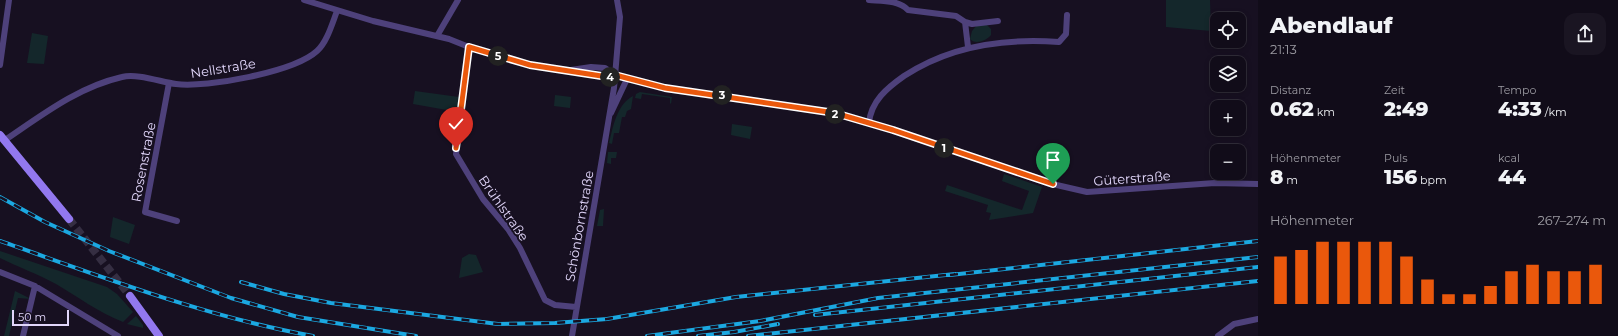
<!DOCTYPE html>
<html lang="de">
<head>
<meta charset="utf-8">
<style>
	body { margin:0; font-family:Montserrat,sans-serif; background:#1a1522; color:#f1f3f6; height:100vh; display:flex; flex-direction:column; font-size:15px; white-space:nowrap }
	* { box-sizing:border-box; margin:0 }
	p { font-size:13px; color:#9c9ba2 }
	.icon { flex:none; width:22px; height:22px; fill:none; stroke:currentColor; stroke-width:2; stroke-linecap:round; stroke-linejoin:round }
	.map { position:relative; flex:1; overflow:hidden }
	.sheet { display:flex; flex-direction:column; background:#110c19; width:360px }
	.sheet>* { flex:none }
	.fabs { position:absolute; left:1210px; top:12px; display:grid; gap:8px }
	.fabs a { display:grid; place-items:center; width:36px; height:36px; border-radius:8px; background:#110c19; box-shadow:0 2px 6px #0003,0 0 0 1px #302c38; font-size:20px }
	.scale { position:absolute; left:12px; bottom:10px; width:57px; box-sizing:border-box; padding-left:4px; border:2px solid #e1d6fa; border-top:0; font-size:11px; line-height:14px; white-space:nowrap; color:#e1d6fa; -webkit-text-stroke:3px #171021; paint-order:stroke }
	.pin { position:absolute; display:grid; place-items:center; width:34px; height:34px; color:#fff; margin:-41px -17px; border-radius:50% 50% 50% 0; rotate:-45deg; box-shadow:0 0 4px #0007 }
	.pin .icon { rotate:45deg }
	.km { position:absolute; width:20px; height:20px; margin:-10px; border-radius:50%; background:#222; color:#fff; font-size:11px; line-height:20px; text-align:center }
	.round { display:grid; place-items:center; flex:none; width:42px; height:42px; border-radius:12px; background:#1a1522 }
	.summary { display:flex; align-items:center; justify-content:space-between; height:68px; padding:0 12px }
	h1 { font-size:22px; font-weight:800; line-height:30px }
	.stats { display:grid; grid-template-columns:repeat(3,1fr); gap:6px; height:68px; padding:4px 12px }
	.stats div { display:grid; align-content:center }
	.stats b { font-size:20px; font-weight:800 }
	.stats small { font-size:11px; font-weight:400 }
	.stats p { font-size:11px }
	.chart { height:112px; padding:8px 12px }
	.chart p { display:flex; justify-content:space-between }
	.chart svg { width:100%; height:72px; margin-top:4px; stroke:#ea580c; stroke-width:6 }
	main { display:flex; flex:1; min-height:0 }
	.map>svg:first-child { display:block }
	.green { fill:#14272b }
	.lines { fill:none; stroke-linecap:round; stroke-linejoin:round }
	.secondary-tunnel { stroke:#352e42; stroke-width:8; stroke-dasharray:8 4; stroke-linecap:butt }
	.minor { stroke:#4e417b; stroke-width:6 }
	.secondary { stroke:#9278ef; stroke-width:8 }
	.rail-casing { stroke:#1ba8e1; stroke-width:4 }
	.rail { stroke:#171021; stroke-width:2.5; stroke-dasharray:8; stroke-linecap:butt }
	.route-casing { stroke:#fff; stroke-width:8 }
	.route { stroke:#ea580c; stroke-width:5 }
	.labels { text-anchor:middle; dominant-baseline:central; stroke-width:4; stroke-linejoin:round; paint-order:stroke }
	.street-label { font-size:13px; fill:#e1d6fa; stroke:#171021 }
</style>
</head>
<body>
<main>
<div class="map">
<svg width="1258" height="336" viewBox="0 0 1258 336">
	<rect width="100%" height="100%" fill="#171021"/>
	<path class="green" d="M 1166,0 L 1210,0 L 1211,31 L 1166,27 Z
		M 986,24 L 991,29 L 991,35 C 986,41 975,45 970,39 L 972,31 L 977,25 Z
		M 32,33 L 48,36 L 44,64 L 27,63 Z
		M 415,91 L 459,97 L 458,112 L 413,104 Z
		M 640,92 L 672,97 L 671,104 L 670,103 L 670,98 L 642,94 L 641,99 L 635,98 L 636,94 Z
		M 555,95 L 571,97 L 570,108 L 554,106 Z
		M 633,96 L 631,109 L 627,111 L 625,117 L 622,117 L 619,133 L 614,133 L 612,144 L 609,143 C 613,127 617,104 633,96 Z
		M 732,124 L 752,127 L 750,139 L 731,135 Z
		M 608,152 L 617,152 L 616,158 L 611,158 L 611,164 L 607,163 Z
		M 1004,174 L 1042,187 L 1033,213 L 989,220 L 991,213 L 986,212 L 988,205 L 945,191 L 947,185 L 1022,210 L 1029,191 L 1002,181 Z
		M 604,209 L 603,226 L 597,226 L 600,210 Z
		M 113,217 L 135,225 L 129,244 L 110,237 Z
		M 0,251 L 107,287 L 117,294 L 133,312 L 123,322 C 98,312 78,297 56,284 C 38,274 18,267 0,258 Z
		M 469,254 L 476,255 L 483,272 L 459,278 L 462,258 Z
		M 15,291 L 31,299 L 18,298 L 9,336 L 4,336 Z
		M 136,316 L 143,325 L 143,328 L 127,324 Z"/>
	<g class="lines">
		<path class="secondary-tunnel" d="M 69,219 L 130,296"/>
		<path class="minor" d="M 304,0 L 373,21 L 449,39 L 469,47 L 530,65 L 608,77 L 615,75
			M 869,0 C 882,1 899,0 908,10 L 956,16 L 965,22
			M 437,36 L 458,0
			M 469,47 L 456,154 L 483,199 L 508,229 L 520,248 L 545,300 L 555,305 L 576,307
			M 968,47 L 965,22 L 972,24 L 998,21
			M 0,65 L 9,0
			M 571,70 L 591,67 L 605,68 L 615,75 L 665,88 L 835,113 L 893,130 L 1048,183 L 1087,192 L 1215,183 L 1258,184
			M 169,83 L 145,212 L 177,221
			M 611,113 L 627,79
			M 869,123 C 871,101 887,88 904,76 C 951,45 1004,38 1059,42 L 1066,34 L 1067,15
			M 5,140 C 42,115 78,87 122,77 C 137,73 161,82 176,84 C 207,88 294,72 317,51 C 327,42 332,24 337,11
			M 0,272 L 35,286 L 118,336
			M 23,336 L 35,286
			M 572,336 L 614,88 L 620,17 L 617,0
			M 1218,336 L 1234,324 L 1258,319"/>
		<path class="secondary" d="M 0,135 L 69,219
			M 130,296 L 159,336"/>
		<g class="rail-casing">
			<path id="rail" d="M 0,197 L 45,222 L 109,251 L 231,298 L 298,317 L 416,336
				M 0,241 C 103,277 206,317 313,336
				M 950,275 L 1258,241
				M 241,282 L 284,294 L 331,303 L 498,324 L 555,323 L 607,319 L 736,297 L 955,274
				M 815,315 L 1258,267
				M 647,336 L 760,321 L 878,298 L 1258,257
				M 698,336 L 734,332 L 778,324
				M 748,336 L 1258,281"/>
		</g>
		<use href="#rail" class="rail"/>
	</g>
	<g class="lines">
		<g class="route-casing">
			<path id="route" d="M 456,148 L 469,47 L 530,65 L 608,77 L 615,75 L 665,88 L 835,113 L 893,130 L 1053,184"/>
		</g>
		<use href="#route" class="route"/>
	</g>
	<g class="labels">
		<g class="street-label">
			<text transform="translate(223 68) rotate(-9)">Nellstraße</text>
			<text transform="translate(143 162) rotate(-79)">Rosenstraße</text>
			<text transform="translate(1132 178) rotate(-4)">Güterstraße</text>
			<text transform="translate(504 208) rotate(55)">Brühlstraße</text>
			<text transform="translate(579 226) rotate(-80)">Schönbornstraße</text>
		</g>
	</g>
</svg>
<div class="fabs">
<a><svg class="icon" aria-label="locate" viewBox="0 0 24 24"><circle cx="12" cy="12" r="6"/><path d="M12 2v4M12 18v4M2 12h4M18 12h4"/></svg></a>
<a><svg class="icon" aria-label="layers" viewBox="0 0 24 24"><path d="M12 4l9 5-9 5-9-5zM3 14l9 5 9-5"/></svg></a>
<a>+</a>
<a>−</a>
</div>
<div class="scale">50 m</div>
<div class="pin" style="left:1053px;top:184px;background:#1e9e55"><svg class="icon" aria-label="arrive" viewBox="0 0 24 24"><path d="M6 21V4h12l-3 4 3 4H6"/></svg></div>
<div class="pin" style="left:456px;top:148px;background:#d93025"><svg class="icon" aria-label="check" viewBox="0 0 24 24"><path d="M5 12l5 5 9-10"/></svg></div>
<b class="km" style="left:944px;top:148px">1</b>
<b class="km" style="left:835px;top:114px">2</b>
<b class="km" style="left:722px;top:95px">3</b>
<b class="km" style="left:610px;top:77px">4</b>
<b class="km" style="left:498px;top:56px">5</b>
</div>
<section class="sheet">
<div class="summary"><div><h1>Abendlauf</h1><p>21:13</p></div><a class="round"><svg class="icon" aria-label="share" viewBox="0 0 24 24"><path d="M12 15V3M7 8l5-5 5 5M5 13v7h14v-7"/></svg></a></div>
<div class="stats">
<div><p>Distanz</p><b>0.62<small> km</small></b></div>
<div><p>Zeit</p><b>2:49</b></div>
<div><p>Tempo</p><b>4:33<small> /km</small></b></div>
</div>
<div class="stats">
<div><p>Höhenmeter</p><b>8<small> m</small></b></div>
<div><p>Puls</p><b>156<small> bpm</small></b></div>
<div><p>kcal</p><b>44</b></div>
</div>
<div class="chart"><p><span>Höhenmeter</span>267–274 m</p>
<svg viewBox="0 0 160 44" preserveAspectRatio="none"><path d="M5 44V15M15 44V11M25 44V6M35 44V6M45 44V6M55 44V6M65 44V15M75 44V29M85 44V38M95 44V38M105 44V33M115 44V24M125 44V20M135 44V24M145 44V24M155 44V20"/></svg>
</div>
</section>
</main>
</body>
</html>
